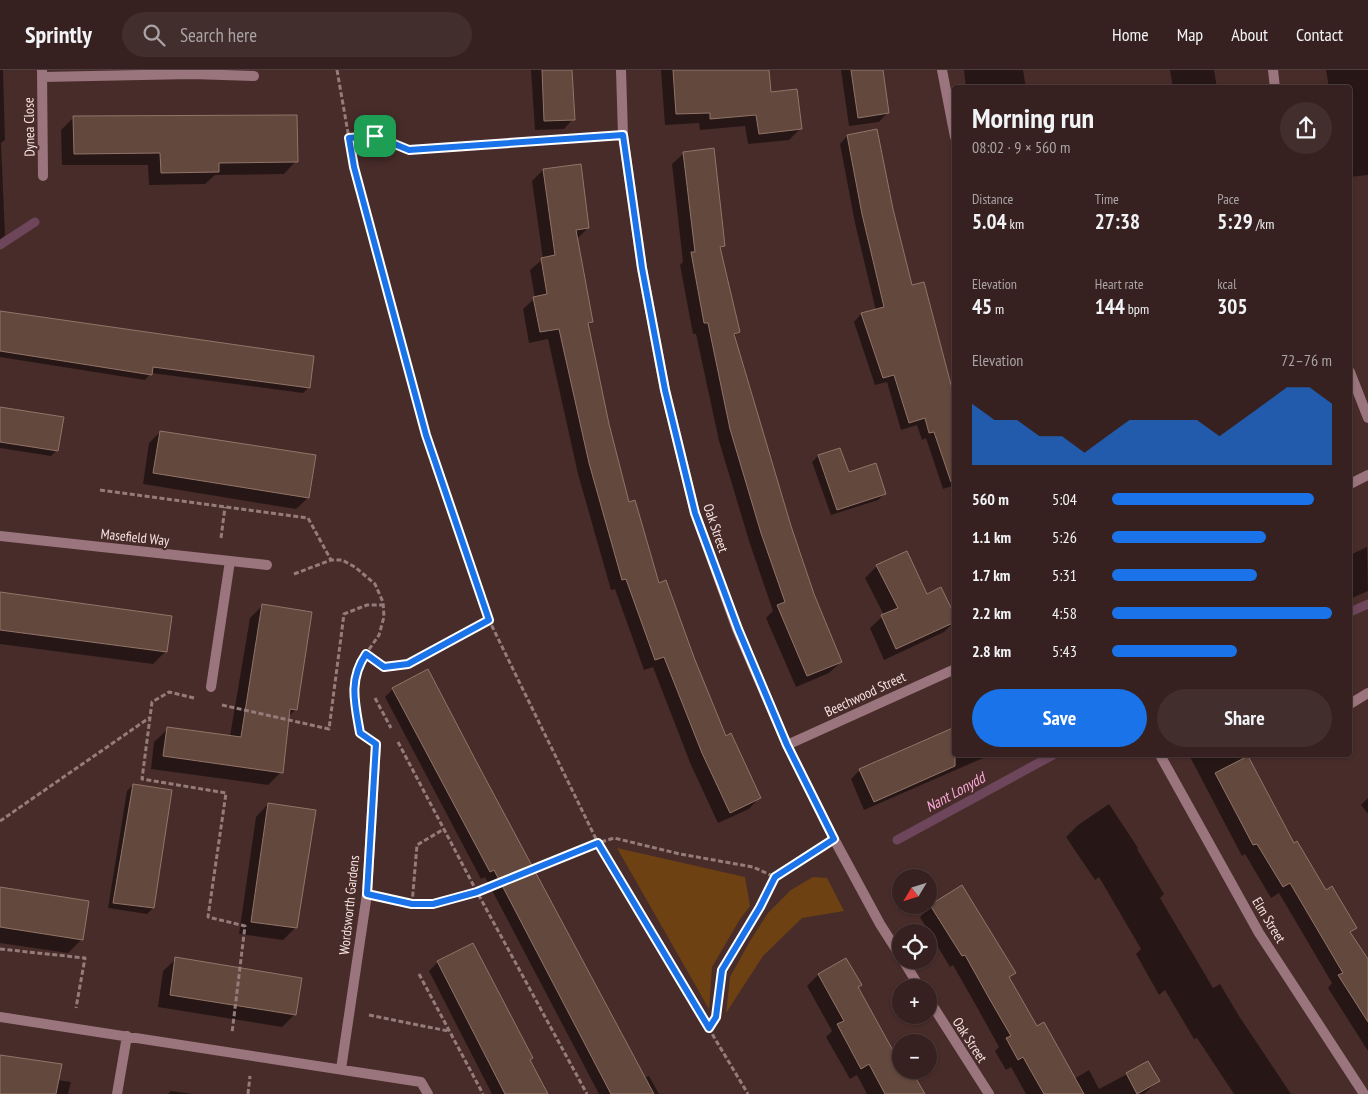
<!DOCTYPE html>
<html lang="en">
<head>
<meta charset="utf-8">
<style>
	body { margin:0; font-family:"PT Sans Narrow",sans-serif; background:#412e2d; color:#f1f3f6; height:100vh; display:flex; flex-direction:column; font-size:19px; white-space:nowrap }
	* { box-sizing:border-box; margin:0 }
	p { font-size:16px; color:#aaa3a5 }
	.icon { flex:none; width:28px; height:28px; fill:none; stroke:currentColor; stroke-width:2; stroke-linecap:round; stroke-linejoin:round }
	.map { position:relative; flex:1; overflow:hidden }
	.details { position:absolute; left:952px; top:15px; width:400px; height:672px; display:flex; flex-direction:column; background:#362120; border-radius:5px; box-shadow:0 1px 4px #0004,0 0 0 1px #503e3e }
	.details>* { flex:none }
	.needle { width:32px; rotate:232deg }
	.controls { position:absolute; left:892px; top:799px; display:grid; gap:10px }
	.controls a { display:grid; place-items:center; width:45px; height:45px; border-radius:50%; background:#362120; box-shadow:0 1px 4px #0004,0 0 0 1px #503e3e; font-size:25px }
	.pin { position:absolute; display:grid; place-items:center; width:42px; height:42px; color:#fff; margin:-21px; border-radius:10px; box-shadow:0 2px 8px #0006 }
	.round { display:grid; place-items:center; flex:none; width:52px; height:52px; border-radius:26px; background:#412e2d }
	.headline { display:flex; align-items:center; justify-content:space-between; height:85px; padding:0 20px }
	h1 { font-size:28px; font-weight:700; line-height:38px }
	.metrics { display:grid; grid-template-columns:repeat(3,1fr); gap:8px; height:85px; padding:5px 20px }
	.metrics div { display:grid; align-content:center }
	.metrics b { font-size:21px; font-weight:700 }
	.metrics small { font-size:14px; font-weight:400 }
	.metrics p { font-size:14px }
	.chart { height:140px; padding:10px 20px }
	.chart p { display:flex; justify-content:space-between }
	.chart svg { width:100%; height:90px; margin-top:5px; fill:#1a73e8; opacity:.7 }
	.button { display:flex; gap:10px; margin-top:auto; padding:10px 20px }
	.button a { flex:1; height:58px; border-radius:30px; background:#1a73e8; color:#fff; font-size:20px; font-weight:700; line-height:58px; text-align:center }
	.button a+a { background:#412e2d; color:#f1f3f6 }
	ul { padding:0 20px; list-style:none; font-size:16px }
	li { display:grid; grid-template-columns:80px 60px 1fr; align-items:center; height:38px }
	li i { height:12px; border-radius:6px; background:#1a73e8 }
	header { display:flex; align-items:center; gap:30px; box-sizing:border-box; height:70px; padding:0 25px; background:#362120; border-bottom:1px solid #503e3e }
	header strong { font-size:24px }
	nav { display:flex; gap:28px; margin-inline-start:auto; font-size:18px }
	.search { width:350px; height:45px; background:#412e2d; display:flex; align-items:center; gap:12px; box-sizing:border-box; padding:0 18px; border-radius:28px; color:#aaa3a5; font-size:19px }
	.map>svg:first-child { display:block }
	.green { fill:#6e4112 }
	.shadow { fill:#0007 }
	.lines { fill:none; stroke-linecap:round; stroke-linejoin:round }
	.stream { stroke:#6e465c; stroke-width:9 }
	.building { fill:#63483d; stroke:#927468 }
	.path { stroke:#947c7a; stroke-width:3; stroke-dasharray:5 2.5; stroke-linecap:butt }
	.service { stroke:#9b757d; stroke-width:10 }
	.minor { stroke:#9b757d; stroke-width:10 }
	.route-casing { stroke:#fff; stroke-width:10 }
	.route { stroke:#1a73e8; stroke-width:6 }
	.labels { text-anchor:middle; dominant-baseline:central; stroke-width:4.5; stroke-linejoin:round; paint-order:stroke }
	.street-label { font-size:14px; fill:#f6e3e1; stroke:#482c2a }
	.water-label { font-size:15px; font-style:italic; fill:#faa9d8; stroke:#482c2a }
</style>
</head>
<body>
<header>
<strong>Sprintly</strong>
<div class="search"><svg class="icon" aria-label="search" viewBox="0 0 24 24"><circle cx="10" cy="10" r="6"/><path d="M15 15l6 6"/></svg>Search here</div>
<nav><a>Home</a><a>Map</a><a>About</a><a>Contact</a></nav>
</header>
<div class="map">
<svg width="1368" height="1024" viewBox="0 0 1368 1024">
	<rect width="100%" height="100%" fill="#482c2a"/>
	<path class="green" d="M 617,778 L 745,807 L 750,836 L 740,849 L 712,897 L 709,939 Z
		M 813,807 L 827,808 L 844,841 L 802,848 L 763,886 L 726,943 L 730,907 L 750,871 L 768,843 L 791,820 Z"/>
	<path class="shadow" d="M 0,0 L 3,0 L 5,70 L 1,73 L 5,165 L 0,170 Z
		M 531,0 L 570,0 L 573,49 L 564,59 L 535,60 Z
		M 661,0 L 767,0 L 770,24 L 800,59 L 789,70 L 748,74 L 745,56 L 700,60 L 699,53 L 665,55 Z
		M 841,0 L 881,0 L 888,42 L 879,52 L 849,56 Z
		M 964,0 L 1023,0 L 1026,18 L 966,18 Z
		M 1170,0 L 1214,0 L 1217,18 L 1173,18 Z
		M 1326,0 L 1368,0 L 1368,105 L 1350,107 L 1350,18 L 1329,18 Z
		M 73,48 L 296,91 L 284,104 L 215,105 L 205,114 L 149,115 L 148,95 L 62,95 L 61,60 Z
		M 847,66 L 892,139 L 911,217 L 955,333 L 955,415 L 943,419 L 926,368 L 922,370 L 917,355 L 901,360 L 887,312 L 875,315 L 854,252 L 861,244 L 876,241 L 855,153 L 840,74 Z
		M 684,83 L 724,175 L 719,179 L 738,262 L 734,267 L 790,456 L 813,525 L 841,592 L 829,603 L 796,617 L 766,548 L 773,541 L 750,474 L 719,371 L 696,264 L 693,264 L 680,195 L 683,192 L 672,94 Z
		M 543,100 L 588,158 L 577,169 L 592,252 L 587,257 L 607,354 L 628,433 L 658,514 L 694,590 L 725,668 L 760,727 L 749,739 L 718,753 L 691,695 L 653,597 L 644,600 L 615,519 L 611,520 L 578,404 L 548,269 L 529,273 L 523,239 L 535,228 L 530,200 L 543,189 L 532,111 Z
		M 0,242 L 309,317 L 303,323 L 151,303 L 145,310 L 0,287 Z
		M 0,339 L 57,380 L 51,386 L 0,378 Z
		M 160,362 L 308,428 L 296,439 L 143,414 L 149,373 Z
		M 839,379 L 848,404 L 884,424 L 878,430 L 831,445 L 812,392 L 818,386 Z
		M 1367,477 L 1368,521 L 1350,529 L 1350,485 Z
		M 877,496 L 926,526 L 955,548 L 955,551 L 944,562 L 884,590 L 870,558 L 884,545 L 865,508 Z
		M 0,523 L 166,581 L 153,594 L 0,574 Z
		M 263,535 L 296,639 L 288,647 L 281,702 L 268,715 L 151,699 L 154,672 L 168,659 L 230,666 L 250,548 Z
		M 393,619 L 644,1008 L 649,1006 L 659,1024 L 599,1024 L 485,807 L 481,809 L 385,627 Z
		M 955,659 L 955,685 L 990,685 L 864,740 L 851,709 L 860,700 Z
		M 1189,685 L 1246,685 L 1293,775 L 1325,822 L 1356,858 L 1350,863 L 1368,894 L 1368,981 L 1328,918 L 1332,913 L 1279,823 L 1271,828 L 1245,784 L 1242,786 Z
		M 133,715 L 153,838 L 147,844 L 108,838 L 127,721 Z
		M 1368,728 L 1368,744 L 1361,735 Z
		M 268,734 L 295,858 L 283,870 L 239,864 L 256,747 Z
		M 1109,734 L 1138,778 L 1137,779 L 1164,824 L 1160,828 L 1213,918 L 1220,914 L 1239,946 L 1291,1024 L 1234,1024 L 1197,968 L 1194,969 L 1165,920 L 1159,925 L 1136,884 L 1141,879 L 1099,807 L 1095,810 L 1066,767 L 1078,755 Z
		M 0,819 L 82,869 L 68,883 L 0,873 Z
		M 931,836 L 1015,902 L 1009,908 L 1037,958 L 1074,1009 L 1089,1000 L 1099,1019 L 1148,993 L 1158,1011 L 1144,1024 L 1026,1024 L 1011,997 L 1006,1000 L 995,981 L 999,977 L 978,939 L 953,895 L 950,897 L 920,847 Z
		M 176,889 L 295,944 L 282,957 L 158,937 L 163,901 Z
		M 846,889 L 857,918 L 901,997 L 901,1000 L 910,1000 L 923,1024 L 867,1024 L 857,1005 L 850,1009 L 826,967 L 832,961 L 807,916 L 818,905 Z
		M 438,892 L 529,990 L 547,1024 L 492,1024 L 429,901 Z
		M 0,986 L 57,1010 L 71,1012 L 68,1024 L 0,1024 Z
		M 171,1021 L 192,1024 L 168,1024 Z"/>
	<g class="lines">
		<path class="stream" d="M 0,175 L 35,152
			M 1350,542 L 1368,534
			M 897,770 L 1053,685"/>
	</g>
	<path class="building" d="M 542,0 L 572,0 L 575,50 L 544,51 Z
		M 673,0 L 769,0 L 771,22 L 797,19 L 802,59 L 759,64 L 756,45 L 710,49 L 710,43 L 676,44 Z
		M 851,0 L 883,0 L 889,43 L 858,48 Z
		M 297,45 L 298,92 L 219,93 L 219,102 L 161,103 L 160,83 L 74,84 L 73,46 Z
		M 877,59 L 893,139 L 912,215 L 924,212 L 955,330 L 955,412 L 951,412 L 934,362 L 929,363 L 925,348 L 909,353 L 894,305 L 883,308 L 861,243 L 884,237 L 862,144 L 847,65 Z
		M 714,78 L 725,176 L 720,177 L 740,262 L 734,264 L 791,456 L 814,524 L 842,592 L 807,606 L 777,535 L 785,532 L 761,463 L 730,359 L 708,253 L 704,253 L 691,182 L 695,182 L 683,82 Z
		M 581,94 L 589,158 L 576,160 L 593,252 L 588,253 L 609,354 L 629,432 L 635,430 L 659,513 L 666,510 L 695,590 L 726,666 L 731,663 L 761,728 L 730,743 L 702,683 L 664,587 L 655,590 L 626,509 L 622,510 L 589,393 L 559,259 L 540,262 L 533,227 L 547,224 L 541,188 L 555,185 L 543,99 Z
		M 0,241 L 314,286 L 310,318 L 153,297 L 152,305 L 0,281 Z
		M 0,337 L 64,347 L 58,381 L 0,372 Z
		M 160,361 L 316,385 L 309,428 L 153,403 Z
		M 840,378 L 849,402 L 876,393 L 886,424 L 837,440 L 818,385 Z
		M 907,481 L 927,524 L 941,517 L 955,546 L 955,552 L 896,579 L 881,545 L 898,538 L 876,495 Z
		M 0,522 L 172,546 L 167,582 L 0,560 Z
		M 262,534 L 312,542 L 297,640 L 290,639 L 283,703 L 163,686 L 167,657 L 241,667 Z
		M 428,599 L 476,691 L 654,1024 L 611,1024 L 494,800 L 490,802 L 392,618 Z
		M 955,657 L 955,696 L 874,732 L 859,699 Z
		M 1248,686 L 1294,773 L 1297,771 L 1326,820 L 1332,816 L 1357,858 L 1350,862 L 1368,889 L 1368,952 L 1338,905 L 1343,903 L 1290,813 L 1283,817 L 1257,774 L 1253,775 L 1215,703 Z
		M 133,714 L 172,720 L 154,838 L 113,833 Z
		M 268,733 L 316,740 L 297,858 L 251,852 Z
		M 962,815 L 1016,903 L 1009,907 L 1037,956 L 1044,952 L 1084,1024 L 1044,1024 L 1023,987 L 1018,990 L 1006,968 L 1011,966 L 989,928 L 965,885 L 962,886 L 930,835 Z
		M 0,817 L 89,831 L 83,870 L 0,857 Z
		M 473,873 L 533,988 L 530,990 L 548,1024 L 505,1024 L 437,891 Z
		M 175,887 L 302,908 L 296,945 L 170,925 Z
		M 846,888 L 862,915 L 858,917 L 901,995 L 901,1000 L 911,1000 L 925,1024 L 885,1024 L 869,994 L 861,999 L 837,954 L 844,951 L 818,904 Z
		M 0,985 L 62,994 L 56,1024 L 0,1024 Z
		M 1148,991 L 1160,1011 L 1137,1024 L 1126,1003 Z"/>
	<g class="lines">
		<path class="path" d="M 337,0 L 354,97 L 425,365 L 489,550 L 598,773 L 748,1024
			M 349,68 L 375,66 L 409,80 L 602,66
			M 100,420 L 308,448 L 331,490
			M 221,468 L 225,437
			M 294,504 L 331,490 L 342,490 L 355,497 L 375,514 L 383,532 L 384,547 L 379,565 L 361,591 L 353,619 L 359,662
			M 366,584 L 383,597 L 408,594 L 489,550
			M 194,628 L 169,622 L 152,632 L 142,709 L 226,723 L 208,847 L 245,856 L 232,963
			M 375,628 L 391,658
			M 222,635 L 329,659 L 344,544 L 367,535 L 383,535
			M 398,672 L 477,822 L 587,1024
			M 0,751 L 149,648
			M 388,829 L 412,834 L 433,834 L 477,822 L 598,773 L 614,768 L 680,784 L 753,797 L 775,807 L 816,780
			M 412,834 L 417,775 L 444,759
			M 0,879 L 85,888 L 76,938
			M 419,904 L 483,1024
			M 369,945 L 448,961
			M 709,958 L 716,947 L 722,901 L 760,837 L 775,807
			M 248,1024 L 250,1006"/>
		<path class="service" d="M 211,617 L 230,491
			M 1350,634 L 1368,623"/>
		<path class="minor" d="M 42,0 L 43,106
			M 621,0 L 623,65 L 642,198 L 665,320 L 695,443 L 737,559 L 787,675 L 834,769 L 880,854 L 901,887
			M 942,0 L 955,67
			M 1273,0 L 1275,18
			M 192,4 L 254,6
			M 42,7 L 192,4 L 192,0
			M 1350,302 L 1368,348
			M 1350,414 L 1368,405
			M 0,466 L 267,495
			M 787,675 L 955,599
			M 1160,685 L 1259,863 L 1364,1024
			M 903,890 L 920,918
			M 929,930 L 989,1024
			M 0,947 L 421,1012 L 428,1024
			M 341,999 L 367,824 L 376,674
			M 117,1024 L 127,966"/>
	</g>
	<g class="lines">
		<g class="route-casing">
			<path id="route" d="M 623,65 L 642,198 L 665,320 L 695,443 L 738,559 L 787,675 L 834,769 L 775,807 L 760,837 L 722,900 L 716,947 L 709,958 L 598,773 L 477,822 L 433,834 L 412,834 L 367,824 L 376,674 L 360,663 C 355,634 348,610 366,584 L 384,597 L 408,594 L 489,550 L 426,365 L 354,97 L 349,68 L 375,66 L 409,80 Z"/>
		</g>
		<use href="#route" class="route"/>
	</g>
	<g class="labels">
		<g class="street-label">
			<text transform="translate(29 57) rotate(-91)">Dynea Close</text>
			<text transform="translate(716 458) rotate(71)">Oak Street</text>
			<text transform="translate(135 467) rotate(6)">Masefield Way</text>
			<text transform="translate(865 624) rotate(-25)">Beechwood Street</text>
			<text transform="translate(349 835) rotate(-84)">Wordsworth Gardens</text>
			<text transform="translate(1269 850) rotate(59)">Elm Street</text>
			<text transform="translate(970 970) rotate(57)">Oak Street</text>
		</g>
		<g class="water-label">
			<text transform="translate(955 722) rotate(-29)">Nant Lonydd</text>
		</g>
	</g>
</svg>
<div class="controls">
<a><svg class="needle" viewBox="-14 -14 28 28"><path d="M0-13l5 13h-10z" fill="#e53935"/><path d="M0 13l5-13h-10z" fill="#aaa3a5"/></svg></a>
<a><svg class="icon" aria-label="locate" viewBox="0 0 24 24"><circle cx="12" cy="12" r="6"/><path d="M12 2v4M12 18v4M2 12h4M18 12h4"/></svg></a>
<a>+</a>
<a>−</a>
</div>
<div class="pin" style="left:375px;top:66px;background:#1e9e55"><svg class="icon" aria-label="arrive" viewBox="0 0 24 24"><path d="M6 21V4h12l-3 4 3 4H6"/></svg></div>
<section class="details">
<div class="headline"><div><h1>Morning run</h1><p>08:02 · 9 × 560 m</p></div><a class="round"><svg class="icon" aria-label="share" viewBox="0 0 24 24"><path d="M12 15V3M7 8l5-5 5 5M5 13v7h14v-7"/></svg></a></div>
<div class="metrics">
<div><p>Distance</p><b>5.04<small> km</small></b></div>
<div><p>Time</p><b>27:38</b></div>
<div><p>Pace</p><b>5:29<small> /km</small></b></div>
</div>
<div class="metrics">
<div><p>Elevation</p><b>45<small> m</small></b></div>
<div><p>Heart rate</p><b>144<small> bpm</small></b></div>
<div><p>kcal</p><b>305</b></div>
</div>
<div class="chart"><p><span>Elevation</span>72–76 m</p>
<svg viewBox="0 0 160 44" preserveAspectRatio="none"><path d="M0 44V14L10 22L20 22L30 30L40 30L50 38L60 30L70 22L80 22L90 22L100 22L110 30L120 22L130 14L140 6L150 6L160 14V44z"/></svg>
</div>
<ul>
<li><b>560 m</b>5:04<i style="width:92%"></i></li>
<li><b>1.1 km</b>5:26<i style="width:70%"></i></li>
<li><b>1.7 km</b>5:31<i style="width:66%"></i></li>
<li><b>2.2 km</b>4:58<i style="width:100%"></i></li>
<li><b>2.8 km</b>5:43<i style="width:57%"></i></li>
</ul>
<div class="button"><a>Save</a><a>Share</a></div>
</section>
</div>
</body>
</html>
